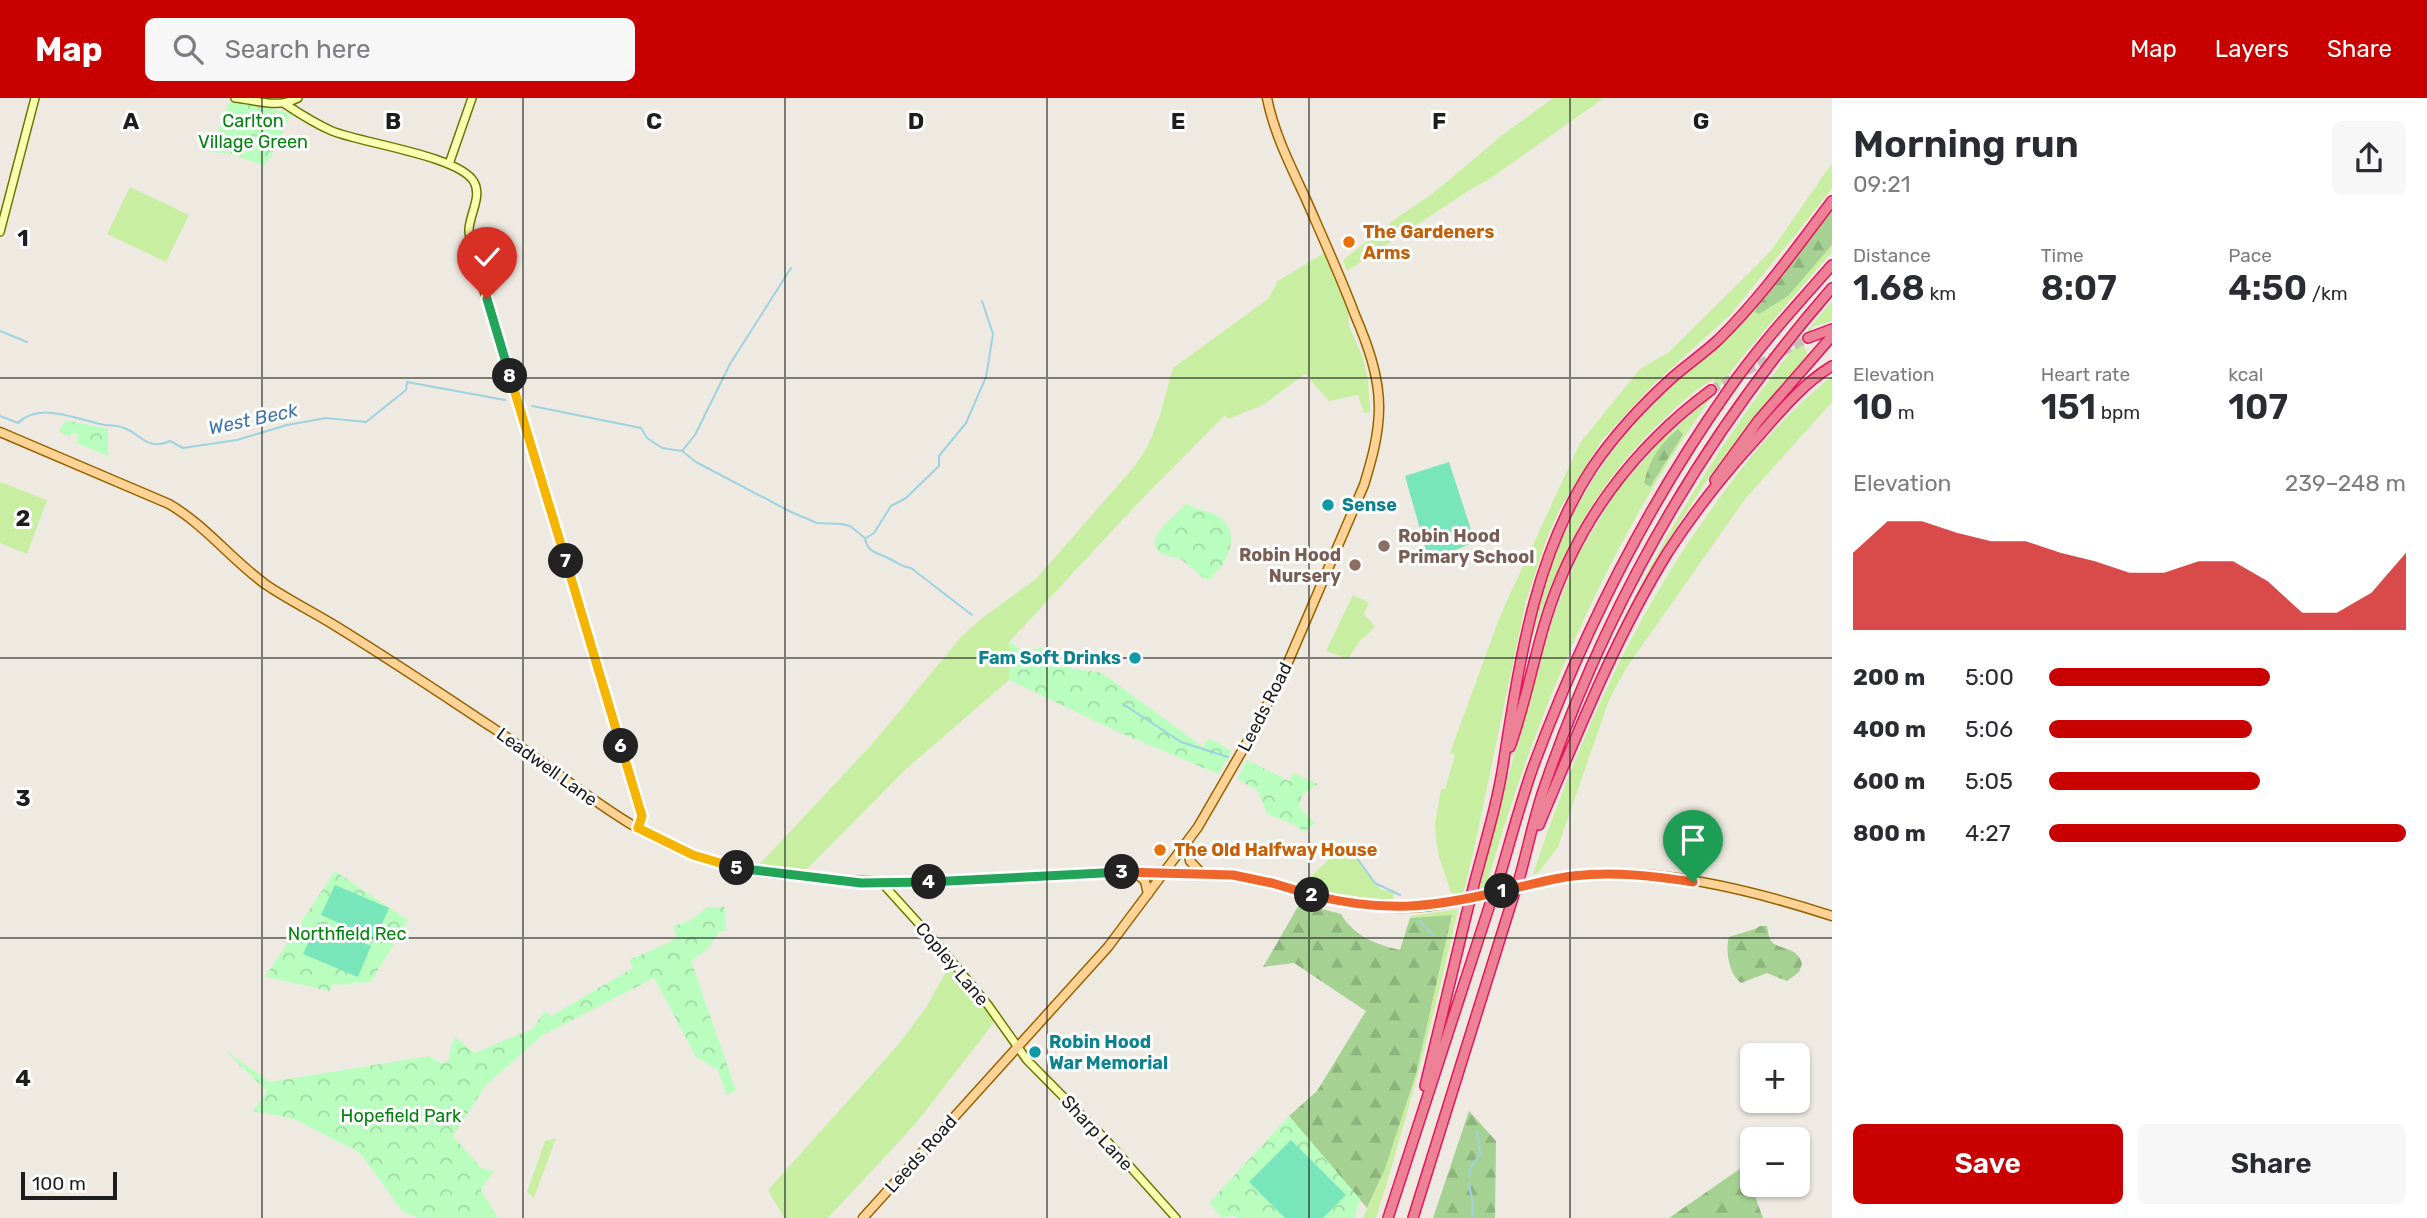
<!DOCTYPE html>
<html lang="en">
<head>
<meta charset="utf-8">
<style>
	body { margin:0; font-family:Rubik,sans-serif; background:#f7f7f7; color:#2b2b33; height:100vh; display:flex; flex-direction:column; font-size:26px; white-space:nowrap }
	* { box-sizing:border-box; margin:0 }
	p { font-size:23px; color:#7c7c81 }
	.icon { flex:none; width:38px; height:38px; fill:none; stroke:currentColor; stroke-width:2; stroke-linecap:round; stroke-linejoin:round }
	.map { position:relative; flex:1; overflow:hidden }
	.sheet { display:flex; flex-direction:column; background:#fff; width:595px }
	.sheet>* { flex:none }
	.controls { position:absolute; left:1740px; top:945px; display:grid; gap:14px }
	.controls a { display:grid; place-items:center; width:70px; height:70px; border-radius:10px; background:#fff; box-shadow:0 2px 5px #0004; font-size:35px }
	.scale { position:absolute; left:21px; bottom:18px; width:96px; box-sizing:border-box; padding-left:7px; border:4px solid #1d1d1d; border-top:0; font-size:19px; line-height:24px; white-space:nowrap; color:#1d1d1d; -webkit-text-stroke:5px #fff; paint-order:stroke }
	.pin { position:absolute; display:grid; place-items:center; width:60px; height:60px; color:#fff; margin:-72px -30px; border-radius:50% 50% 50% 0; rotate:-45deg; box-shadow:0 0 7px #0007 }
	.pin .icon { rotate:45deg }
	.km { position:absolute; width:35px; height:35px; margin:-18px; border-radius:50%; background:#222; color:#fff; font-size:19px; line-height:35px; text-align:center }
	.round { display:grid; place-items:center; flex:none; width:74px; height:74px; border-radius:10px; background:#f7f7f7 }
	.head { display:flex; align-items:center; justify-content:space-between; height:119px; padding:0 21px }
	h1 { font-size:38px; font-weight:600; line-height:52px }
	.figures { display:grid; grid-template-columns:repeat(3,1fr); gap:10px; height:119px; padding:7px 21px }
	.figures div { display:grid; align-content:center }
	.figures b { font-size:35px; font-weight:600 }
	.figures small { font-size:19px; font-weight:400 }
	.figures p { font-size:19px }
	.chart { height:196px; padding:14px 21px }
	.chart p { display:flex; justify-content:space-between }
	.chart svg { width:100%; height:126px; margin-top:7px; fill:#c90000; opacity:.7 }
	.primary-button { display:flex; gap:14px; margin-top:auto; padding:14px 21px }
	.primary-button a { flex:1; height:80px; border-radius:10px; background:#c90000; color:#fff; font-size:28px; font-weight:600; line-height:80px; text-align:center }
	.primary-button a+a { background:#f7f7f7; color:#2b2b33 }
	ul { padding:0 21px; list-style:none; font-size:23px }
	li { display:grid; grid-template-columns:112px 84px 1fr; align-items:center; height:52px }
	li i { height:18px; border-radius:9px; background:#c90000 }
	header { display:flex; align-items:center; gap:42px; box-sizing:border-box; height:98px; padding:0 35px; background:#c90000; color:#fff }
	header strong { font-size:33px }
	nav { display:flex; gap:38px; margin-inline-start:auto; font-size:24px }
	.search { width:490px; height:63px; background:#f7f7f7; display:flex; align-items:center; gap:18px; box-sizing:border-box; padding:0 24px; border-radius:10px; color:#7c7c81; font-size:26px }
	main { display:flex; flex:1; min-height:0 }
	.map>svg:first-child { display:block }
	.grass { fill:#c8eea2 }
	.forest { fill:url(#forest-firs) }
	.park { fill:url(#park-crowns) }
	.pitch { fill:#78e5bb }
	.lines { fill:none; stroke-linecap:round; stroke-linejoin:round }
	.stream { stroke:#9ed2e1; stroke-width:2 }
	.highway-tunnel { stroke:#c5c1ba; stroke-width:9; stroke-dasharray:9 4.5; stroke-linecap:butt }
	.secondary-casing { stroke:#6b7700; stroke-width:10 }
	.primary-casing { stroke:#956400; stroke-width:11 }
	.highway-casing { stroke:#e6155d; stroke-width:12 }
	.secondary { stroke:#fbffb0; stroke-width:7 }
	.primary { stroke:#ffd296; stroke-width:8 }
	.highway { stroke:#ed8296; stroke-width:9 }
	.highway-bridge-casing { stroke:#e6155d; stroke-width:12; stroke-linecap:butt }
	.highway-bridge { stroke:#ed8296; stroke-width:9 }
	.split-1-casing { stroke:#fff; stroke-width:14 }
	.split-2-casing { stroke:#fff; stroke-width:14 }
	.split-3-casing { stroke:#fff; stroke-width:14 }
	.split-4-casing { stroke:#fff; stroke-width:14 }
	.split-5-casing { stroke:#fff; stroke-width:14 }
	.split-6-casing { stroke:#fff; stroke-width:14 }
	.split-7-casing { stroke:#fff; stroke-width:14 }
	.split-8-casing { stroke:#fff; stroke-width:14 }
	.split-9-casing { stroke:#fff; stroke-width:14 }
	.split-1 { stroke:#f0652b; stroke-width:9 }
	.split-2 { stroke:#f0652b; stroke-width:9 }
	.split-3 { stroke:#f0652b; stroke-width:9 }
	.split-4 { stroke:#22a559; stroke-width:9 }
	.split-5 { stroke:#22a559; stroke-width:9 }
	.split-6 { stroke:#f5b400; stroke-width:9 }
	.split-7 { stroke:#f5b400; stroke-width:9 }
	.split-8 { stroke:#f5b400; stroke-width:9 }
	.split-9 { stroke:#22a559; stroke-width:9 }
	.grid { fill:none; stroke:#1d1d1d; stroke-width:2; stroke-opacity:0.55 }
	.food-dot { fill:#e8710a; stroke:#fff; stroke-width:2.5 }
	.culture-dot { fill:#0f9aa8; stroke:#fff; stroke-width:2.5 }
	.education-dot { fill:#8d6e63; stroke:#fff; stroke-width:2.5 }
	.labels { text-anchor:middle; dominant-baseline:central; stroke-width:6; stroke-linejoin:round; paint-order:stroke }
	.park-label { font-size:18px; fill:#02830d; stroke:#fff }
	.food-label { font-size:18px; font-weight:bold; fill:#c56008; stroke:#fff; text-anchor:start }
	.culture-label { font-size:18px; font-weight:bold; fill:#0d838f; stroke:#fff; text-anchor:start }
	.education-label { font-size:18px; font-weight:bold; fill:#785e54; stroke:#fff; text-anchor:start }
	.street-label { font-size:18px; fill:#1d1d1d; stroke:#fff }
	.water-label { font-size:19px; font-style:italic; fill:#4076ac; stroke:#fff }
	.grid-label { font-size:23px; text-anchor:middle; font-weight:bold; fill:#1d1d1d; stroke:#fff; stroke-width:6; stroke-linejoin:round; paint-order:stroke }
</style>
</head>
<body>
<header>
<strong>Map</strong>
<div class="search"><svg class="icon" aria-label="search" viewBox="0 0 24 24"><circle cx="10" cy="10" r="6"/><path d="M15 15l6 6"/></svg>Search here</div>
<nav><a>Map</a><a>Layers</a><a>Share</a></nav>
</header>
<main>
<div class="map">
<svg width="1832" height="1120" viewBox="0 0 1832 1120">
	<defs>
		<pattern id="forest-firs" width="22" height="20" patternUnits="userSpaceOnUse" patternTransform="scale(1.75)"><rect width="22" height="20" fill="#a5d292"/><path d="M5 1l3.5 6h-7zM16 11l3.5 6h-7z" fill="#8eb47d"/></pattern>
		<pattern id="park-crowns" width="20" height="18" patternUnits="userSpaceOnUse" patternTransform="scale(1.75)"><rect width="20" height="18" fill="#bafebf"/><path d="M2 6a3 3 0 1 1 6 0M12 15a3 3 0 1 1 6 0" fill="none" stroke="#9fd9a4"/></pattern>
	</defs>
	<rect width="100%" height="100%" fill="#efeae1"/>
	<path class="grass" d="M 1553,0 L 1604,0 L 1488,82 L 1471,91 L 1347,173 L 1343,162 L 1398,119 L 1436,93 L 1501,38 Z
		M 1832,65 L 1832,90 L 1808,121 L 1730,217 L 1655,285 L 1602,342 L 1560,411 L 1547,440 L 1526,503 L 1474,751 L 1463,797 L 1455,798 L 1451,794 L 1439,759 L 1436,740 L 1435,726 L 1441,691 L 1445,691 L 1455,657 L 1450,655 L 1500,518 L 1580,345 L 1640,271 L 1669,254 L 1771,153 Z
		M 130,89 L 189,117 L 166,164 L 107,136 Z
		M 1832,147 L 1832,154 C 1787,206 1740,258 1701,314 C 1602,458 1533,623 1486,789 L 1479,791 L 1503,696 L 1554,517 L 1578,457 L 1618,391 L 1661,343 L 1710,299 L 1714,281 C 1696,291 1679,306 1664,321 C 1598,382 1557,458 1532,543 C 1550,446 1590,367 1661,298 C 1692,267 1730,242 1757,206 L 1755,213 L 1788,197 Z
		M 1324,155 L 1348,213 L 1349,228 L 1363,260 L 1368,282 L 1370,314 L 1364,315 L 1358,297 L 1329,303 L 1305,276 L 1263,307 L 1228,321 L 1225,317 L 1138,405 L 1009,544 L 1009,582 L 907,670 L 804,774 L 758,768 L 873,645 L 962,538 L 982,520 L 1036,481 L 1134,369 L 1148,348 L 1160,317 L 1173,270 L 1268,201 L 1278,183 Z
		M 1832,203 L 1832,223 L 1813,229 L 1804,248 L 1808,256 L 1745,332 L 1703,388 L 1656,462 L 1619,530 C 1676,412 1748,302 1832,203 Z
		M 1832,278 L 1832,304 L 1745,401 L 1627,569 L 1609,602 L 1558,749 L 1537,776 L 1533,776 C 1578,642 1636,512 1721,398 C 1753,354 1789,312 1832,278 Z
		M 0,384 L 47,402 L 27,456 L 0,445 Z
		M 1353,497 L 1369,505 L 1364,516 L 1375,529 L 1359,544 L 1348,561 L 1326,553 Z
		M 1346,746 L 1381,792 L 1394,793 L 1393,804 L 1347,800 L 1302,786 Z
		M 1458,811 C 1435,915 1408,1018 1376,1120 L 1363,1120 L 1385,1071 L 1416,976 L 1452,818 L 1410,820 L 1412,818 Z
		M 949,869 L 995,923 L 917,1024 L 828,1120 L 784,1120 L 768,1092 L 898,947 L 925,911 Z
		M 556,1040 L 534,1100 L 527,1094 L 545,1043 Z"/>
	<path class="forest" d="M 1832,110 L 1832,147 L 1788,198 L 1759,216 L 1755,214 L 1757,206 Z
		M 1678,331 L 1683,336 L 1650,389 L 1644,385 C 1649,362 1660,346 1678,331 Z
		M 1300,805 L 1341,816 C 1355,839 1375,846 1400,852 L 1410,820 L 1452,817 L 1416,976 L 1385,1071 L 1367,1110 L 1289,1018 L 1317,993 L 1366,913 L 1294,865 L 1263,869 Z
		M 1760,828 L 1767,828 C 1768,832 1768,837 1770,841 C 1776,853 1798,847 1802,866 L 1799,874 L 1787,883 L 1767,875 L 1741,885 C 1729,877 1725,852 1729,839 L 1755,831 Z
		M 1469,1013 L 1496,1043 L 1495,1120 L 1433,1120 Z
		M 1744,1068 L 1763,1120 L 1669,1120 Z"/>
	<path class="park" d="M 229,4 L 261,8 L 291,16 L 270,60 L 264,68 L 231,56 L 210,54 Z
		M 66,322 L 108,331 L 108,358 L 76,345 L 78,337 L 72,335 L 69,339 L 59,333 Z
		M 1187,405 C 1197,413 1208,412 1218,418 C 1244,435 1226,469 1208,482 C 1198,478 1192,468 1182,462 C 1176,458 1167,459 1161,455 C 1139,443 1180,413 1187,405 Z
		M 1009,544 L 1026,555 L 1041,549 L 1070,570 L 1102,575 L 1203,649 L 1209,640 L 1232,653 L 1218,676 L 1118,634 L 1009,582 Z
		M 1247,662 L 1289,683 L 1294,675 L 1318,686 L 1302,697 L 1299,709 L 1315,725 L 1304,734 L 1295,727 L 1267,716 L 1258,693 L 1237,681 Z
		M 335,773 L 408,822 L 371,884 L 351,885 L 350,887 L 333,886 L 330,893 L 265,879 Z
		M 707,809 L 725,809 L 726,833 L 719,833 L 709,850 L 691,863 L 736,992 L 726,997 L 718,972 L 696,959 L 654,880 L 543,937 L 485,988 L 453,1038 L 481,1070 L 494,1073 L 481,1092 L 498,1120 L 418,1120 L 403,1114 L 360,1055 L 294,1021 L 253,1013 L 267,993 L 222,950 L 270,984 L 429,958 L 440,965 L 449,962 L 451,948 L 456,939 L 474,955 L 532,931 L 545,913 L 551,918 L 633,870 L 629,862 L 672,843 L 676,838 L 673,828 L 691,822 Z
		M 1289,1018 L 1360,1101 L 1355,1120 L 1236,1120 L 1233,1118 L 1222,1120 L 1209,1105 Z"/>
	<path class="pitch" d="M 1449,364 L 1475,444 L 1429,463 L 1405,378 Z
		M 335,787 L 389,810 L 375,841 L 321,817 Z
		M 318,824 L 371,848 L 358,879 L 303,856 Z
		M 1291,1042 L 1346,1097 L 1323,1120 L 1285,1120 L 1249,1084 Z"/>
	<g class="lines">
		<path class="stream" d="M 0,233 L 27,244
			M 532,308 L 641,330 L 647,340 L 662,350 L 682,353 L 696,364 L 791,414 L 817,425 L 841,426 L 850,428 L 865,440 C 867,455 879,455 890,461 C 898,465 901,469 911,470 L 972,517
			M 0,318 L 18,325 C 40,303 78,322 105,327 C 110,328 116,327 121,329 C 141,334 145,354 170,343 L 183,350 L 237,342 L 287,327 L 326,320 L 366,324 L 406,292 L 407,284 L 505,302
			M 683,352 L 695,337 L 730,266 L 791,170
			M 866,440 L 874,435 L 891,408 L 906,400 L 939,368 L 939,358 L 966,325 L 986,279 L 993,236 L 982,203
			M 1123,606 L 1181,644 L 1228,659
			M 1341,746 L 1354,756 L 1375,785 L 1400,797
			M 1418,822 L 1433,837
			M 1469,1079 L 1470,1071 L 1480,1056 L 1477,1033
			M 1469,1085 L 1473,1108 L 1472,1120"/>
		<path class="highway-tunnel" d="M 1711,292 L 1808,240"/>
		<g class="secondary-casing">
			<path id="secondary" d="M 235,0 C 257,2 277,11 298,0
				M 285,6 C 300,16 316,26 332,33 C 361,45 460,58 474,84 C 482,98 470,116 469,131 C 469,138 471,146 472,153 L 642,718 L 638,730
				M 449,66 L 472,0
				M 0,134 L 35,0
				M 882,785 L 939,848 L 988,907 L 1027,962 L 1108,1044 L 1176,1120"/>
		</g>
		<g class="primary-casing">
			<path id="primary" d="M 0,334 L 169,406 C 205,427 231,461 265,486 C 287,501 311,513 334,527 C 388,560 440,595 493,630 C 565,677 629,739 714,764 C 743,773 773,776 803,779 C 940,794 1077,769 1215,776 C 1284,780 1346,815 1418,809 C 1469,805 1517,786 1567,779 C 1651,766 1752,792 1832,818
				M 1188,745 L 1190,763 L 1202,776
				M 1135,774 L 1145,783 L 1148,796
				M 863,1120 L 1108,849 L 1198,729 L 1253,634 L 1283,576 L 1364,387 C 1372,361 1379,336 1379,309 C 1379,277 1367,245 1355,217 C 1340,177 1322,138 1305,99 C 1290,67 1274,35 1267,0"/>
		</g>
		<g class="highway-casing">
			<path id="highway" d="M 1808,240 L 1832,231
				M 1715,382 L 1758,323 L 1832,238
				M 1510,649 C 1525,607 1533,563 1546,521 C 1575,427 1633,350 1711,292
				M 1539,727 C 1578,634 1615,540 1668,454 C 1694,414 1724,376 1756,341 C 1779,315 1802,286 1832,268
				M 1520,778 C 1528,749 1534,719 1544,690 C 1607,505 1703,338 1832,190
				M 1499,781 C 1510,744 1520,706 1533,669 C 1582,537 1646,409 1727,294 C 1758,249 1796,208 1832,167
				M 1473,790 C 1484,748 1498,704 1504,661 C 1520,561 1535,457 1592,370 C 1615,336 1643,306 1673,279 C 1688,266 1704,255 1718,242 C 1761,200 1796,150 1832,103
				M 1425,988 L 1466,818
				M 1388,1120 L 1490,806
				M 1413,1120 L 1511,806"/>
		</g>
		<use href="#secondary" class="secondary"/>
		<use href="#primary" class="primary"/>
		<use href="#highway" class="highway"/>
		<g class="highway-bridge-casing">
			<path id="highway-bridge" d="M 1490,806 L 1499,781
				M 1511,806 L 1520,778
				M 1466,818 L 1473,790"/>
		</g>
		<use href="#highway-bridge" class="highway-bridge"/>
	</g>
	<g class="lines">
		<g class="split-1-casing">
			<path id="split-1" d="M 1502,793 C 1526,788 1549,781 1573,778 C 1613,773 1653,778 1693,784"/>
		</g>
		<g class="split-2-casing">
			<path id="split-2" d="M 1312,797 C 1385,815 1430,810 1502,793"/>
		</g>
		<g class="split-3-casing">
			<path id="split-3" d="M 1122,774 L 1233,777 L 1272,785 L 1312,797"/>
		</g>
		<g class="split-4-casing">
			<path id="split-4" d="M 929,784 L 1122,774"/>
		</g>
		<g class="split-5-casing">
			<path id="split-5" d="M 737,770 L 861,785 L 929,784"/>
		</g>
		<g class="split-6-casing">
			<path id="split-6" d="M 621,648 L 642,718 L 638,730 L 693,757 L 737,770"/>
		</g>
		<g class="split-7-casing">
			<path id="split-7" d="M 566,463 L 621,648"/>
		</g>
		<g class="split-8-casing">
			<path id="split-8" d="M 510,278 L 566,463"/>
		</g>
		<g class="split-9-casing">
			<path id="split-9" d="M 487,201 L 510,278"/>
		</g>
		<use href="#split-1" class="split-1"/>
		<use href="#split-2" class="split-2"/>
		<use href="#split-3" class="split-3"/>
		<use href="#split-4" class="split-4"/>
		<use href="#split-5" class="split-5"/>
		<use href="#split-6" class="split-6"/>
		<use href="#split-7" class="split-7"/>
		<use href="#split-8" class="split-8"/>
		<use href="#split-9" class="split-9"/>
	</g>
	<path class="grid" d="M 262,0 L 262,1120M 523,0 L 523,1120M 785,0 L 785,1120M 1047,0 L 1047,1120M 1309,0 L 1309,1120M 1570,0 L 1570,1120M 0,280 L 1832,280M 0,560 L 1832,560M 0,840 L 1832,840"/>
	<g class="food-dot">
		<circle cx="1349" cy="144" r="7"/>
		<circle cx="1160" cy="752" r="7"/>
	</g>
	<g class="culture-dot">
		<circle cx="1328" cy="407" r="7"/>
		<circle cx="1135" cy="560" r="7"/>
		<circle cx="1035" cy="954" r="7"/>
	</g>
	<g class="education-dot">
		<circle cx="1384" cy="448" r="7"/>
		<circle cx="1355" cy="467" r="7"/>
	</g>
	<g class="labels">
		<g class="park-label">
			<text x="253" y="23">Carlton<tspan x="253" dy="21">Village Green</tspan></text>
			<text x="347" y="836">Northfield Rec</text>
			<text x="401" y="1018">Hopefield Park</text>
		</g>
		<g class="food-label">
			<text x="1363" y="134">The Gardeners<tspan x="1363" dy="21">Arms</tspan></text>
			<text x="1174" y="752">The Old Halfway House</text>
		</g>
		<g class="culture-label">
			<text x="1342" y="407">Sense</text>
			<text x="1121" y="560" text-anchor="end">Fam Soft Drinks</text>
			<text x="1049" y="944">Robin Hood<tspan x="1049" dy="21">War Memorial</tspan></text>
		</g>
		<g class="education-label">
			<text x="1398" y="438">Robin Hood<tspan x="1398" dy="21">Primary School</tspan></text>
			<text x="1341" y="457" text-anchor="end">Robin Hood<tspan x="1341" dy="21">Nursery</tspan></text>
		</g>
		<g class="street-label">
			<text transform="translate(1265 609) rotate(-63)">Leeds Road</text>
			<text transform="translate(547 669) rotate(36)">Leadwell Lane</text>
			<text transform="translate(952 866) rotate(50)">Copley Lane</text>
			<text transform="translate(1097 1035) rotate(47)">Sharp Lane</text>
			<text transform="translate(921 1056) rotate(-48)">Leeds Road</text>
		</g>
		<g class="water-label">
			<text transform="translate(253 321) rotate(-12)">West Beck</text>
		</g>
	</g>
	<g class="grid-label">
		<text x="131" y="31">A</text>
		<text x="393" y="31">B</text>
		<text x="654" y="31">C</text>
		<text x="916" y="31">D</text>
		<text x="1178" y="31">E</text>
		<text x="1439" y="31">F</text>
		<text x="1701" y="31">G</text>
		<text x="23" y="148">1</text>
		<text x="23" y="428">2</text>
		<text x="23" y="708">3</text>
		<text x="23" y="988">4</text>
	</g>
</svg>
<div class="controls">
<a>+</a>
<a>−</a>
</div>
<div class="scale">100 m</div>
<div class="pin" style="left:1693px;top:784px;background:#1e9e55"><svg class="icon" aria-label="arrive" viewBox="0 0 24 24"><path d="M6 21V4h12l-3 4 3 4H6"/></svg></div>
<div class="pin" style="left:487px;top:201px;background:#d93025"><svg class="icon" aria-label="check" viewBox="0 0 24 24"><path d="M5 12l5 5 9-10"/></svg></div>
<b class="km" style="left:1502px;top:793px">1</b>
<b class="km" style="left:1312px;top:797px">2</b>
<b class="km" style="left:1122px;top:774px">3</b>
<b class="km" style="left:929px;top:784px">4</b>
<b class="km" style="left:737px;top:770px">5</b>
<b class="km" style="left:621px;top:648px">6</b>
<b class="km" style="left:566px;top:463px">7</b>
<b class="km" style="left:510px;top:278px">8</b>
</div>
<section class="sheet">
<div class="head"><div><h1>Morning run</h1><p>09:21</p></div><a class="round"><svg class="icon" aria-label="share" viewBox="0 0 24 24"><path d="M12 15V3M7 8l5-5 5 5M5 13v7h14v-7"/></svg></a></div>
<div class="figures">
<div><p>Distance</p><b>1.68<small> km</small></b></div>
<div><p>Time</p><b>8:07</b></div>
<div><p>Pace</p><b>4:50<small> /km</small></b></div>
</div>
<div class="figures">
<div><p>Elevation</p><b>10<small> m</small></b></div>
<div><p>Heart rate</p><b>151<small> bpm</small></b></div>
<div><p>kcal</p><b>107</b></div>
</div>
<div class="chart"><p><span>Elevation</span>239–248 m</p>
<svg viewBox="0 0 160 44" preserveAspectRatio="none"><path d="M0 44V17L10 6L20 6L30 10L40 13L50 13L60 17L70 20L80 24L90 24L100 20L110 20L120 27L130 38L140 38L150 31L160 17V44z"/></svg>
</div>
<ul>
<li><b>200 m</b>5:00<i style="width:62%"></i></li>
<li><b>400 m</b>5:06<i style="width:57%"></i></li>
<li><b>600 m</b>5:05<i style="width:59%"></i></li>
<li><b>800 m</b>4:27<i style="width:100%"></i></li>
</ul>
<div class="primary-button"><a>Save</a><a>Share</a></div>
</section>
</main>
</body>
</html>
